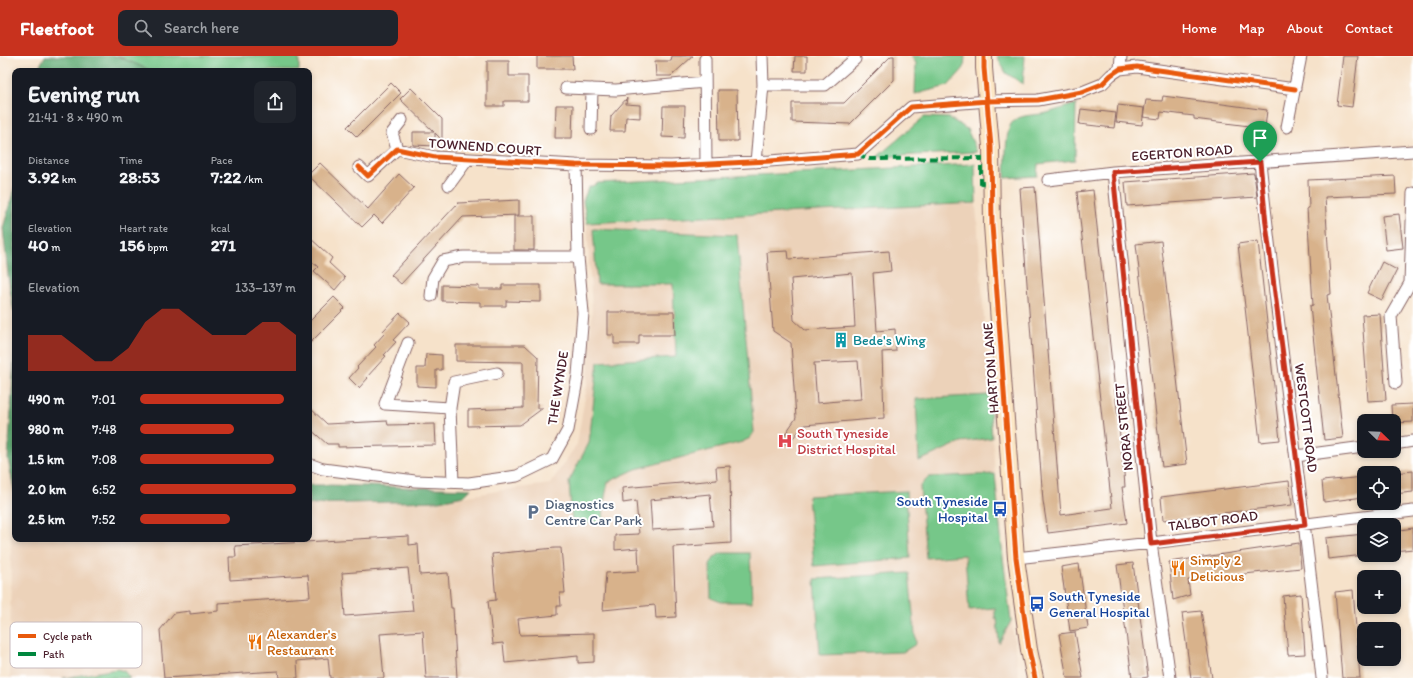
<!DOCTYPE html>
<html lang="en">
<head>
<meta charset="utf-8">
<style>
	body { margin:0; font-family:Itim,sans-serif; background:#20242c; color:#f1f3f6; height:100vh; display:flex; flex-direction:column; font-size:15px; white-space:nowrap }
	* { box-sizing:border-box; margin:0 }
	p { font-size:13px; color:#9ea1a6 }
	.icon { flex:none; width:22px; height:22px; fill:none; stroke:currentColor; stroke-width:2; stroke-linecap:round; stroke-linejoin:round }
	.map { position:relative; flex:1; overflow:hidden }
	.panel { position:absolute; left:12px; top:12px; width:300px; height:474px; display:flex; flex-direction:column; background:#171b24; border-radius:8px; box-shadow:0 2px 6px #0003 }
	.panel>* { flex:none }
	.needle { width:26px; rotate:113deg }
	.tools { position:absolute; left:1357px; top:358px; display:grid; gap:8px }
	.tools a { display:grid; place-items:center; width:44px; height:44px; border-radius:8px; background:#171b24; box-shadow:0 2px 6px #0003; font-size:20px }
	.pin { position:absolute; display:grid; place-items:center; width:34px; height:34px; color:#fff; margin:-41px -17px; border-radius:50% 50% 50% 0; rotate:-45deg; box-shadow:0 0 4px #0007 }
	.pin .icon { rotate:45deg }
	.round { display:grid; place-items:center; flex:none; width:42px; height:42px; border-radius:8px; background:#20242c }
	.head { display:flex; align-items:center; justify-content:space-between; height:68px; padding:0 16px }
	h1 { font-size:22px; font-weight:700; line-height:30px }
	.stats { display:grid; grid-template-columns:repeat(3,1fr); gap:6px; height:68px; padding:4px 16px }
	.stats div { display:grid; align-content:center }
	.stats b { font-size:17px; font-weight:700 }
	.stats small { font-size:11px; font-weight:400 }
	.stats p { font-size:11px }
	.chart { height:112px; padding:8px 16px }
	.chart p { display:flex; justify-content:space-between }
	.chart svg { width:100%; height:72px; margin-top:4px; fill:#c8321e; opacity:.7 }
	ul { padding:0 16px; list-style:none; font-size:13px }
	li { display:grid; grid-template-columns:64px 48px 1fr; align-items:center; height:30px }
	li i { height:10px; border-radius:5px; background:#c8321e }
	header { display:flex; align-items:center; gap:24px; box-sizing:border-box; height:56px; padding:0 20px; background:#c8321e; color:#fff }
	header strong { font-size:19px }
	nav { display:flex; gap:22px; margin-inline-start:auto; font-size:14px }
	.search { width:280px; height:36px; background:#20242c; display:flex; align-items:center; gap:10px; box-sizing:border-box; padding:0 14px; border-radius:8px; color:#9ea1a6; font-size:15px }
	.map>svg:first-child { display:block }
	.built { fill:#ecd2b9 }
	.green { fill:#76c789; stroke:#60735a }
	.forest { fill:#60ac75; stroke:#556650 }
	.building { fill:#d8b28b; fill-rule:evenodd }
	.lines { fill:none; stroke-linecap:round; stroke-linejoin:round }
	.street-casing { stroke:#866363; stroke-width:13 }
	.secondary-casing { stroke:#866363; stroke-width:18 }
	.street { stroke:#fff; stroke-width:11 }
	.secondary { stroke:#fce6c4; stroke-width:16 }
	.quiet { stroke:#00873e; stroke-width:4; stroke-dasharray:8 4; stroke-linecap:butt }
	.cycleway-casing { stroke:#fff; stroke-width:8 }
	.cycleway { stroke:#e8590c; stroke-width:5 }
	.route-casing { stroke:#fff; stroke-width:8 }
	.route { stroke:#c8321e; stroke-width:5 }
	.labels { text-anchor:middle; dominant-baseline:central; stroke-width:4; stroke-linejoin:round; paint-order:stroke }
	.street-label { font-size:14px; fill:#4a1f2b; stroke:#fff }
	.culture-label { font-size:14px; fill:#0d838f; stroke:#fff; text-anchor:start }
	.health-label { font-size:14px; fill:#be3a42; stroke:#fff; text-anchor:start }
	.transit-label { font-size:14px; fill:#164399; stroke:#fff; text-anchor:end }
	.service-label { font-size:14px; fill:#4e5e75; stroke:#fff; text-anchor:start }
	.food-label { font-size:14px; fill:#c56008; stroke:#fff; text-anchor:start }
	.key { fill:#fff; stroke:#c9bcbf; stroke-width:1 }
	.key-label { font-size:11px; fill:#4a1f2b }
</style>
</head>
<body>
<header>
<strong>Fleetfoot</strong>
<div class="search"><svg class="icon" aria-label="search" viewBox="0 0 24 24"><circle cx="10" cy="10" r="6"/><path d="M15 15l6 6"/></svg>Search here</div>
<nav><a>Home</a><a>Map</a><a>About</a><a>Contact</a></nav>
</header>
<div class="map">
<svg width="1413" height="622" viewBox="0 0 1413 622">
	<rect width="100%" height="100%" fill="#fff"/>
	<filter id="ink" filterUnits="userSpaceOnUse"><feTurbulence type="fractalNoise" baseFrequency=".025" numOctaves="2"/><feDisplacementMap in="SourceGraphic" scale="8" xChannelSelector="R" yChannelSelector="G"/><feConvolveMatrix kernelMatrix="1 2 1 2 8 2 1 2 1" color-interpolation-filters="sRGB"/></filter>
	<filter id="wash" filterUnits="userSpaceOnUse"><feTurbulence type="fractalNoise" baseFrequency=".012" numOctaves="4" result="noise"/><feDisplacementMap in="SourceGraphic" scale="16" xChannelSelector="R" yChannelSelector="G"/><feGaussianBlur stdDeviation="0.9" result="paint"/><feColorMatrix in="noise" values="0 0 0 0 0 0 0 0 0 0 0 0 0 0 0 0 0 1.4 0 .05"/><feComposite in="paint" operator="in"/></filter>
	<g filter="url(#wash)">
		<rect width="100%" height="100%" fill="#f6e2ca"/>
		<path class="built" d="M 976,147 L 995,418 L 1003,501 L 1019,622 L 10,622 L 11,467 L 15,467 L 15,483 L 309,483 L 309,448 L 439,445 L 503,434 L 550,428 L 577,388 L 588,323 L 592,254 L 587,167 Z"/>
		<path class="green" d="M 117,0 L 299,0 L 299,15 L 152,15 Z
			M 911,0 L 965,0 L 964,12 L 948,30 L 915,38 L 916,7 Z
			M 997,0 L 1025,0 L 1023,28 L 1006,17 Z
			M 1076,48 L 1075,104 L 1038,108 L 1037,120 L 1005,122 C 1006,109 1005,81 1010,70 C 1016,57 1035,60 1047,57 C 1057,54 1066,51 1076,48 Z
			M 924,61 L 949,62 L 967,73 L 977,96 L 877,101 Z
			M 975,108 L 976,147 L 587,167 L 583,145 L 588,132 L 598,127 Z
			M 593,173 L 737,179 L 754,376 L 750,382 L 742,386 L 636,413 L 608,426 L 604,446 L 603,466 L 572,469 L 569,425 L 589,387 L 598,306 L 676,301 L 673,228 L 597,228 Z
			M 989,339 L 992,382 L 961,386 L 919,405 L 916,343 Z
			M 995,418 L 1003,501 L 1011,565 L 999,587 L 997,562 L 995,562 L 995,552 L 969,554 L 965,499 L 926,502 L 920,430 L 929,421 Z
			M 906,435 L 910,502 L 814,510 L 808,440 Z
			M 721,497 L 750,497 L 752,546 L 721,546 L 711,542 L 710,508 L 715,501 Z
			M 909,517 L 916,588 L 903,596 L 820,599 L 815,523 Z
			M 117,613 L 124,615 L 130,622 L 63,622 Z"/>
		<path class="forest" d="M 45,0 L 117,0 L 152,15 L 37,15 Z
			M 15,130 L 15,255 L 14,256 L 8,219 L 3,172 Z
			M 15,289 L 15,438 L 8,403 Z
			M 309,429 L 328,429 L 471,433 L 464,440 L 439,445 L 309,448 Z"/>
		<g id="blocks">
			<path class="building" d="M 537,0 L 572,0 L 573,13 L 537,13 Z
				M 672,0 L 693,0 L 671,20 L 656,20 L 655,5 L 671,5 Z
				M 795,0 L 807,0 L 807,15 L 794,15 Z
				M 891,0 L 894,0 L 894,24 L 850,68 L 792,66 L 792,47 L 844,47 Z
				M 1343,0 L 1358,0 L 1352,51 L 1337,49 Z
				M 487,5 L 509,5 L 509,20 L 528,20 L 528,45 L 504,45 L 504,50 L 487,50 Z
				M 391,27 L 401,37 L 357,81 L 347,71 Z
				M 411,32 L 442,63 L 442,84 L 435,77 L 435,90 L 413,89 L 413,76 L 434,76 L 400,43 Z
				M 718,34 L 737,34 L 738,85 L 719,85 Z
				M 1163,40 L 1267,54 L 1265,72 L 1194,63 L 1194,60 L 1161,56 L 1160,63 L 1143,61 L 1146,44 L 1162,45 Z
				M 627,42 L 626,48 L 640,49 L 640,62 L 626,61 L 625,75 L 610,75 L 611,60 Z
				M 556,49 L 573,49 L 572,82 L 555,82 Z
				M 1118,49 L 1144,52 L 1142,69 L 1116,66 Z
				M 663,50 L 685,50 L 684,82 L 662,81 Z
				M 1081,53 L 1116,57 L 1114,72 L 1079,68 Z
				M 320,107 L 368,153 L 399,118 L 414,132 L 382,167 L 374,159 L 362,171 L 309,120 L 309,118 Z
				M 1254,117 L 1257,141 L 1127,150 L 1125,126 Z
				M 1395,120 L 1396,138 L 1325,141 L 1331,238 L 1327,239 L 1343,382 L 1324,384 L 1310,250 L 1313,249 L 1307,152 L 1309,152 L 1308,124 Z
				M 1035,131 L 1061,459 L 1112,452 L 1077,136 L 1093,134 L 1124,417 L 1125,431 L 1122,431 L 1127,467 L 1048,477 L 1043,445 L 1020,132 Z
				M 519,144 L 519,159 L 463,161 L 401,228 L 391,219 L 458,147 Z
				M 1399,158 L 1403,192 L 1386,194 L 1382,160 Z
				M 514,160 L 534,160 L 534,194 L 514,194 Z
				M 309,181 L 332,202 L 329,207 L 345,222 L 335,234 L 314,215 L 318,211 L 309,203 Z
				M 1161,185 L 1187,408 L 1162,411 L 1136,188 Z
				M 1258,185 L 1280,384 L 1260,386 L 1238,188 Z
				M 788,195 L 789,203 L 889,195 L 891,215 L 873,217 L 877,275 L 895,273 L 896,295 L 882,296 L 884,362 L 804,369 L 787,389 L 781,384 L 796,362 L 791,287 L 773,275 L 767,196 ZM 852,217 L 855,271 L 805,274 L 794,264 L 791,223 ZM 858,305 L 861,343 L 817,347 L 814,307 Z
				M 1382,206 L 1397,214 L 1382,244 L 1367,237 Z
				M 442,229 L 479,230 L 479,233 L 502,233 L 502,229 L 541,229 L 541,246 L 506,245 L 506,250 L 480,250 L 480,246 L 442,245 Z
				M 334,241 L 345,252 L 309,288 L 309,266 Z
				M 608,256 L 674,256 L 675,279 L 639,279 L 639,288 L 614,288 L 614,279 L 608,279 Z
				M 400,257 L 410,266 L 393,284 L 396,286 L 384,299 L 386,300 L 367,321 L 368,322 L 359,332 L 349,322 L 358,312 L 357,311 L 376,291 L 374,289 L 384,278 L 382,276 Z
				M 1380,258 L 1386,344 L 1368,345 L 1362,259 Z
				M 456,289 L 525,289 L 538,301 L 537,352 L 543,352 L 520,369 L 468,370 L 468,354 L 523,352 L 523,306 L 456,305 Z
				M 426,298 L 442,299 L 442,314 L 436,314 L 436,331 L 417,330 L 417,312 L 425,312 Z
				M 1413,348 L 1413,366 L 1394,367 L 1394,365 L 1392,365 L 1391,349 Z
				M 309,351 L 327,368 L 387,365 L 388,369 L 435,368 L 436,389 L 338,391 L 338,388 L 327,388 L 309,372 Z
				M 730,410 L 731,487 L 673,491 L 676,561 L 656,562 L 655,549 L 603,554 L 606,517 L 639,515 L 638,492 L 615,494 L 615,479 L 639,478 L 636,445 L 623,447 L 622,432 L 717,424 L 716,411 ZM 710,438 L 713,470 L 652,474 L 650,444 Z
				M 1413,415 L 1413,436 L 1394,438 L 1394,417 Z
				M 1364,421 L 1364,441 L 1324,446 L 1322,425 Z
				M 1289,425 L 1292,449 L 1163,464 L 1161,441 Z
				M 1413,472 L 1413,493 L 1394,495 L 1394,475 Z
				M 1364,478 L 1364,499 L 1328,503 L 1326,482 Z
				M 409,480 L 409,489 L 418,488 L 420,519 L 448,517 L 451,552 L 453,552 L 457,622 L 426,622 L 423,575 L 380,578 L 384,622 L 330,622 L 328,602 L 297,605 L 298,622 L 279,622 L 278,615 L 164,622 L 160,574 L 174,557 L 190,555 L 190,558 L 218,555 L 218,547 L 310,541 L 308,519 L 230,524 L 229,501 L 236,501 L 235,490 ZM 408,512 L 413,555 L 345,560 L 342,517 Z
				M 1299,487 L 1301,512 L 1188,524 L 1190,539 L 1173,544 L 1169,506 Z
				M 555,492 L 561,492 L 565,537 L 560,537 L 561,550 L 557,550 L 557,559 L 518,563 L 520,579 L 594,577 L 594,606 L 578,607 L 578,600 L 505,607 L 503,587 L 493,588 L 488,545 L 496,544 L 492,498 Z
				M 1133,507 L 1148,621 L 1142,622 L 1132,622 L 1117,509 Z
				M 1079,508 L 1088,572 L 1070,575 L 1061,511 Z
				M 1353,534 L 1360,622 L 1342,622 L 1335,536 Z
				M 1301,538 L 1305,598 L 1288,599 L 1283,540 Z
				M 1201,555 L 1212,622 L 1191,622 L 1182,557 Z
				M 1075,576 L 1083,622 L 1067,622 L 1059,578 Z"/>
		</g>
	</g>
	<g filter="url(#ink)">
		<use href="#blocks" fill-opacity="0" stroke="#866363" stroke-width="1"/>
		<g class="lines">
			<g class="street-casing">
				<path id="street" d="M 705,3 L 706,108
					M 1120,13 L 1121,0
					M 763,29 L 825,29 L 855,3
					M 566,32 L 616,34 L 705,26
					M 1287,71 L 1301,0
					M 591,73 L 592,33
					M 397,93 L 392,77 L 402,64
					M 756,106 L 763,29 L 762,0
					M 1260,106 C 1278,279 1304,450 1322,622
					M 359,111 L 368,120 L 397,93 L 435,101 L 576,109 L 671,110 L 770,105 L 858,98 L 911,51 L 988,45 L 1038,44 L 1082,36 L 1102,28 L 1111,19 L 1120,13 L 1137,11 L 1295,33
					M 1113,116 L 1151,487 L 1170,622
					M 1048,124 L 1113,116 L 1413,95
					M 449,129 L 468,103
					M 431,240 L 433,222 L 443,205 L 464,201 L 578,201
					M 408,287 L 385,348 L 450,352
					M 1396,327 L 1391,260 L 1410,227 L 1413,137
					M 1394,388 L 1413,385
					M 1296,400 L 1364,391
					M 309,408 L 323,413 L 415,425 L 469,427 L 517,420 L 552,403 L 568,374 L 578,319 L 583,257 L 578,201 L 576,109
					M 453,426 L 450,352 L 454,326 L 497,317
					M 1016,502 L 1151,487 L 1413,455"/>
			</g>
			<g class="secondary-casing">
				<path id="secondary" d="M 984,0 L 984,12 L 991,91 L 992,169 L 1016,502 L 1029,594 L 1035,622"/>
			</g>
			<use href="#street" class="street"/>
			<use href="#secondary" class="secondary"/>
			<path class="quiet" d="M 858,98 L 869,103 L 981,102 L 981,127 L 991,128"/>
			<g class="cycleway-casing">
				<path id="cycleway" d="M 984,0 L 984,12 L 991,91 L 992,169 L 1016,502 L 1029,594 L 1035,622
					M 359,111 L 368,120 L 397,93 L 435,101 L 576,109 L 671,110 L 770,105 L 858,98 L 911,51 L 988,45 L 1038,44 L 1082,36 L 1102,28 L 1111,19 L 1120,13 L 1137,11 L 1295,33"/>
			</g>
			<use href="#cycleway" class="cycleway"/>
		</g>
	</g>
	<g class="lines" filter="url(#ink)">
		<g class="route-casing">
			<path id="route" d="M 1260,106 L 1266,168 L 1305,469 L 1151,488 L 1113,116 Z"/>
		</g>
		<use href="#route" class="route"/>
	</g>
	<defs>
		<g id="building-bare" transform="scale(1.2)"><path d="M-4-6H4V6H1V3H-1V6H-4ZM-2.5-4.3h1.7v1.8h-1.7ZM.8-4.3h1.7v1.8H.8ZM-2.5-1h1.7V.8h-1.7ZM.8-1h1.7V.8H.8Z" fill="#0f9aa8" stroke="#fff" stroke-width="2.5" paint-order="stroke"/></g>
		<g id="hospital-bare" transform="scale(1.2)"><path d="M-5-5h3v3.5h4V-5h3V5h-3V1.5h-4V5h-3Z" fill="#e0444e" stroke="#fff" stroke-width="2.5" paint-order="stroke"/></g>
		<g id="bus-bare" transform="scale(1.2)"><path d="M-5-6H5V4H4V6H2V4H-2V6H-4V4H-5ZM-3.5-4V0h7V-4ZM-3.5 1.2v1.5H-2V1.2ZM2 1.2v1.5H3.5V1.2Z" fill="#1a4fb4" stroke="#fff" stroke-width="2.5" paint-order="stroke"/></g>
		<g id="parking-bare" transform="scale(1.2)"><path d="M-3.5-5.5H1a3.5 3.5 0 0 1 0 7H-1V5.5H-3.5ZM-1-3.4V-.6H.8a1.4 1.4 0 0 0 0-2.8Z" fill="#5c6f8a" stroke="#fff" stroke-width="2.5" paint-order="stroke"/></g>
		<g id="restaurant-bare" transform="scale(1.2)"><path d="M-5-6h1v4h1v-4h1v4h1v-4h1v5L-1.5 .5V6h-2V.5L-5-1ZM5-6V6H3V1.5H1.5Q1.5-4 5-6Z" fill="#e8710a" stroke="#fff" stroke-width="2.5" paint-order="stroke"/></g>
	</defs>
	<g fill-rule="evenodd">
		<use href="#building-bare" x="841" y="284"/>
		<use href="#hospital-bare" x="785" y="385"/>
		<use href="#bus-bare" x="1000" y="453"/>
		<use href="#parking-bare" x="533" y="456"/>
		<use href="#restaurant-bare" x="1178" y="512"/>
		<use href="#bus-bare" x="1037" y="548"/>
		<use href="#restaurant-bare" x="255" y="586"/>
	</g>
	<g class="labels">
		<g class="street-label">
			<text transform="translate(485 91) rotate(4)">TOWNEND COURT</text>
			<text transform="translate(1182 97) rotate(-4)">EGERTON ROAD</text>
			<text transform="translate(991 312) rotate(-94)">HARTON LANE</text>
			<text transform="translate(558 332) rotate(-81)">THE WYNDE</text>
			<text transform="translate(1306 362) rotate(83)">WESTCOTT ROAD</text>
			<text transform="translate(1124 371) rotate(-96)">NORA STREET</text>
			<text transform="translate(1213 465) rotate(-7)">TALBOT ROAD</text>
		</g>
		<g class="culture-label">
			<text x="853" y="284">Bede's Wing</text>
		</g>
		<g class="health-label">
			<text x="797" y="377">South Tyneside<tspan x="797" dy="16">District Hospital</tspan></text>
		</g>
		<g class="transit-label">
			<text x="988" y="445">South Tyneside<tspan x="988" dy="16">Hospital</tspan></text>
			<text x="1049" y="540" text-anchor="start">South Tyneside<tspan x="1049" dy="16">General Hospital</tspan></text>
		</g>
		<g class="service-label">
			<text x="545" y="448">Diagnostics<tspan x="545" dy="16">Centre Car Park</tspan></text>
		</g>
		<g class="food-label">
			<text x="1190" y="504">Simply 2<tspan x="1190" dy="16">Delicious</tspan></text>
			<text x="267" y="578">Alexander's<tspan x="267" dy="16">Restaurant</tspan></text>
		</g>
	</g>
	<rect x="10" y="566" width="132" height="46" rx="6" class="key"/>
	<rect x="18" y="578" width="18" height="4" fill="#e8590c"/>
	<rect x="18" y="596" width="18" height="4" fill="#00873e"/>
	<g class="key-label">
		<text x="43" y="584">Cycle path</text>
		<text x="43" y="602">Path</text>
	</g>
</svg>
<div class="tools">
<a><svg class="needle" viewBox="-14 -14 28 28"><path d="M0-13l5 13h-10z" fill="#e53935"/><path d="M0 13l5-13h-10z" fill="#9ea1a6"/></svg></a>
<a><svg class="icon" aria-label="locate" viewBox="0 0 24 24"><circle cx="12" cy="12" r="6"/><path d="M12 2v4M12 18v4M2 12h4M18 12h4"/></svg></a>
<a><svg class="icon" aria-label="layers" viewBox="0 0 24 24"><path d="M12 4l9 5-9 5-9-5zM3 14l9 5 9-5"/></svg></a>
<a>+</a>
<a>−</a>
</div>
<div class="pin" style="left:1260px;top:106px;background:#1e9e55"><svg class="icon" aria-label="arrive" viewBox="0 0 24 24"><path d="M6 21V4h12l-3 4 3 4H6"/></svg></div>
<section class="panel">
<div class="head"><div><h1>Evening run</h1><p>21:41 · 8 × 490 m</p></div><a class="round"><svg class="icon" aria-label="share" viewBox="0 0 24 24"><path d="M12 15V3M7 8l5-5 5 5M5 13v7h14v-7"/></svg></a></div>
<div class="stats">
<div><p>Distance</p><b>3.92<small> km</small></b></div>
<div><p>Time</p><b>28:53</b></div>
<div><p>Pace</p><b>7:22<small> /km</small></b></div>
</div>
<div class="stats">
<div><p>Elevation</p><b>40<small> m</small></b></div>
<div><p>Heart rate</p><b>156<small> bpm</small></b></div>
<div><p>kcal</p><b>271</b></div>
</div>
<div class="chart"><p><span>Elevation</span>133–137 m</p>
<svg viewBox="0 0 160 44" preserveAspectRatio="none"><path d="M0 44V22L10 22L20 22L30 30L40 38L50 38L60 30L70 14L80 6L90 6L100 14L110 22L120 22L130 22L140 14L150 14L160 22V44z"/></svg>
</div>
<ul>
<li><b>490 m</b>7:01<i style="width:92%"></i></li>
<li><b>980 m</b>7:48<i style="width:60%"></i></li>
<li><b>1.5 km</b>7:08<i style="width:86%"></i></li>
<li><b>2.0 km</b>6:52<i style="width:100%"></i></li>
<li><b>2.5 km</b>7:52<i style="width:58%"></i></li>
</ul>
</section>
</div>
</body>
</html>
